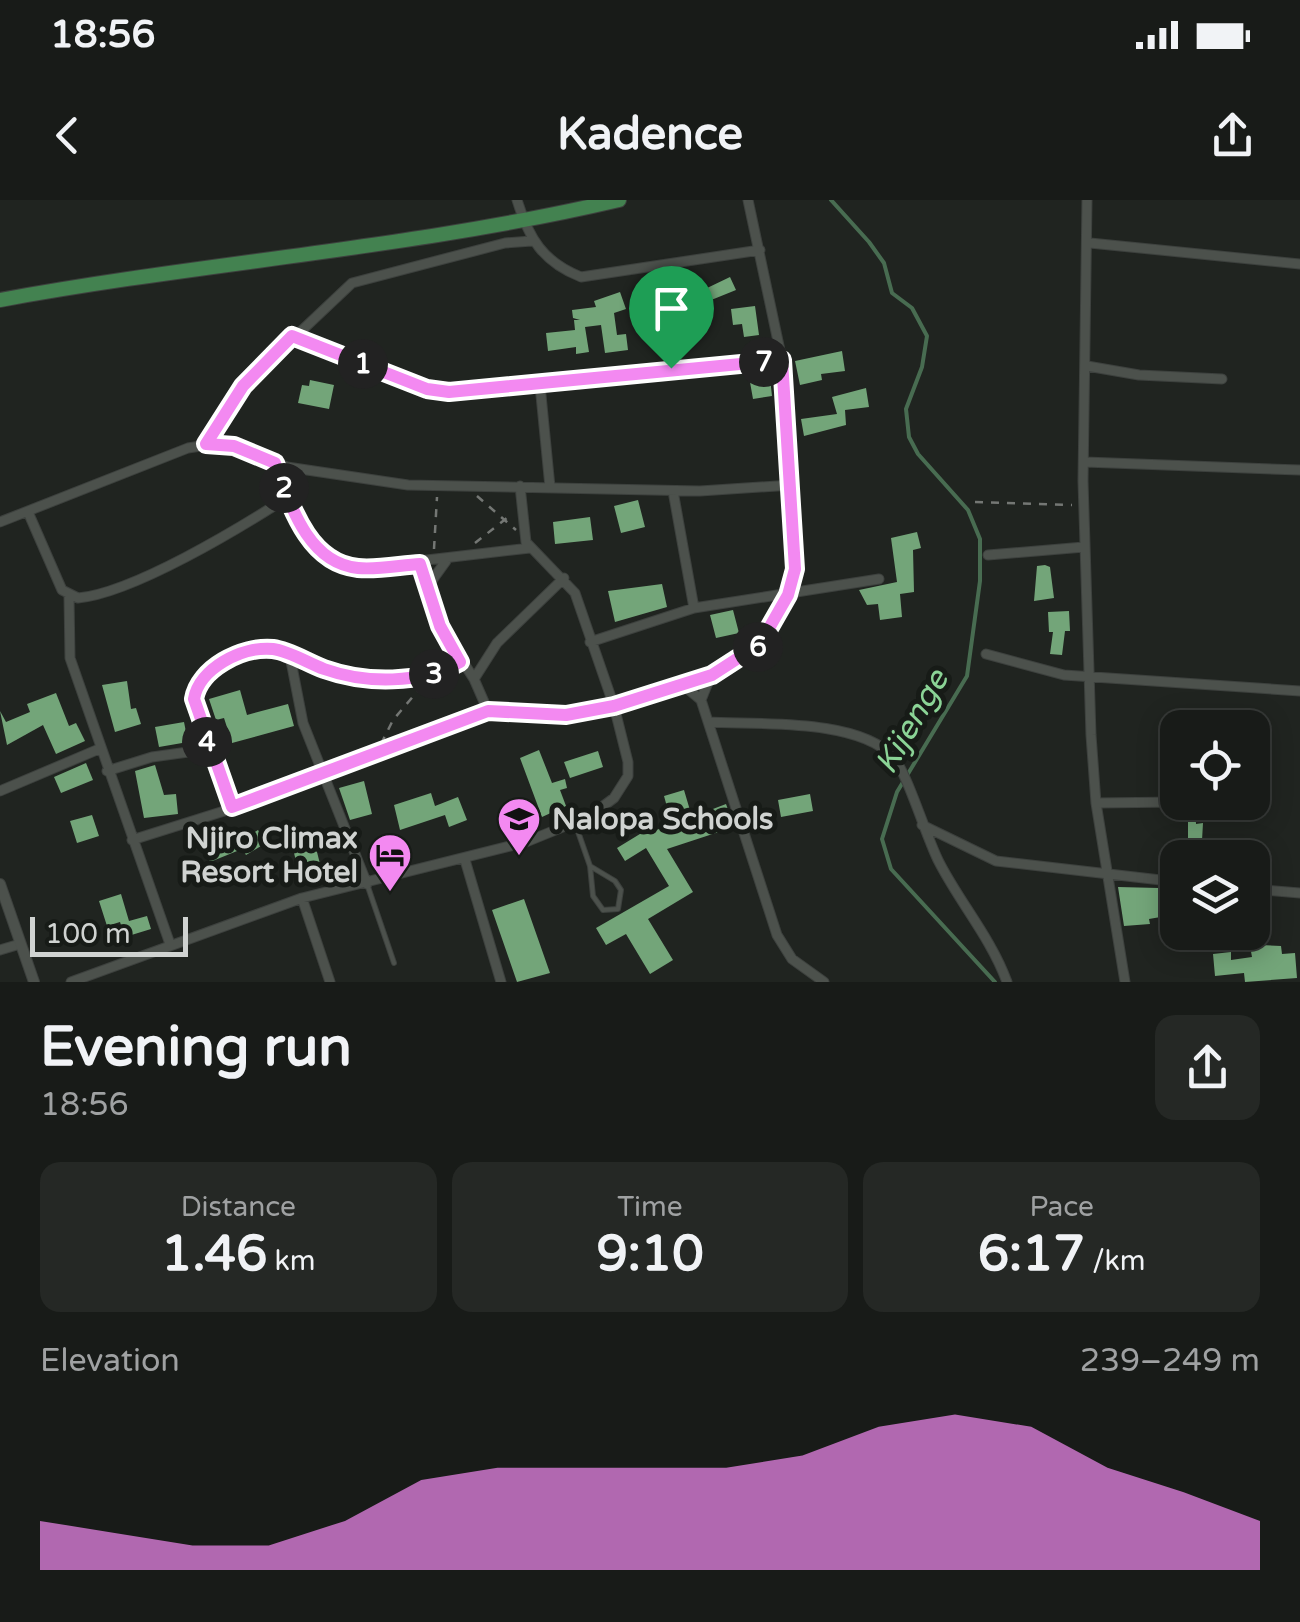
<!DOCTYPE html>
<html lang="en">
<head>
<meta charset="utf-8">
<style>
	body { margin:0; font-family:"Varela Round",sans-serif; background:#252825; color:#f1f3f6; height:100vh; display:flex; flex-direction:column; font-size:38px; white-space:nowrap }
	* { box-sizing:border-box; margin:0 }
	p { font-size:32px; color:#9fa1a2 }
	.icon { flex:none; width:55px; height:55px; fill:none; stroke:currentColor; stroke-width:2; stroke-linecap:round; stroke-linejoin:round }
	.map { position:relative; height:782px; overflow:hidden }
	.side { display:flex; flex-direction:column; background:#181b18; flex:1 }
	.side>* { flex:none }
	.buttons { position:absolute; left:1160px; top:510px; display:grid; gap:20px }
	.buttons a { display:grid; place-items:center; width:110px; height:110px; border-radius:20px; background:#181b18; box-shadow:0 5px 25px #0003,0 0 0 2px #363937; font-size:50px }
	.scale { position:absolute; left:30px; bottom:25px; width:158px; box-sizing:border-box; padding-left:10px; border:5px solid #d0d3d1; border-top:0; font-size:28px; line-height:35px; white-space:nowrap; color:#d0d3d1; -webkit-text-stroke:8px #171b17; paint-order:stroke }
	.pin { position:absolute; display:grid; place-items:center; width:85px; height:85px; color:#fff; margin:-102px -42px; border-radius:50% 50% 50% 0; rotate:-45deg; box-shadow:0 0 10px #0007 }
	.pin .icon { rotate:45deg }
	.km { position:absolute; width:50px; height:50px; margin:-25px; border-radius:50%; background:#222; color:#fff; font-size:28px; line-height:50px; text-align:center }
	.round { display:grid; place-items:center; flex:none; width:105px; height:105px; border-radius:20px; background:#252825 }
	.head { display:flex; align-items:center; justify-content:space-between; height:170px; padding:0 40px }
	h1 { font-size:55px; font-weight:800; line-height:75px }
	.figures { display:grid; grid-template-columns:repeat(3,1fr); gap:15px; height:170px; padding:10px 40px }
	.figures div { display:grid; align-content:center; border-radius:20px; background:#252825; text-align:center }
	.figures b { font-size:50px; font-weight:800 }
	.figures small { font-size:28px; font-weight:400 }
	.figures p { font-size:28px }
	.chart { height:280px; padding:20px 40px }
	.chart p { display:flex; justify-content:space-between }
	.chart svg { width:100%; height:180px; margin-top:10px; fill:#f389f1; opacity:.7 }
	.status { display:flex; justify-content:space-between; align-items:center; height:70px; padding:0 50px; background:#181b18; direction:ltr }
	.status svg { height:28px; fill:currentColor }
	header { display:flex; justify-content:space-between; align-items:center; height:130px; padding:0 40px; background:#181b18; font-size:45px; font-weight:800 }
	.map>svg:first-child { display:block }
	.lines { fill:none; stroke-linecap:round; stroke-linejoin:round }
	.stream { stroke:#486c51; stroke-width:4 }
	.building { fill:#73a579 }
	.service-casing { stroke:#3d413e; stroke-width:6 }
	.minor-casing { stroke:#3d413e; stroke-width:11 }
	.tertiary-casing { stroke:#3d413e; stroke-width:12 }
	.primary-casing { stroke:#3d413e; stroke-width:16 }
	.path { stroke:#747774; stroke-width:2.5; stroke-dasharray:8 8; stroke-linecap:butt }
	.service { stroke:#4c514c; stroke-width:4 }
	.minor { stroke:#4c514c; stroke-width:9 }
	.tertiary { stroke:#4c514c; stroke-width:10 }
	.primary { stroke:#438250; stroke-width:14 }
	.route-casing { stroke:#fff; stroke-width:20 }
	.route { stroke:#f389f1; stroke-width:12 }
	.labels { text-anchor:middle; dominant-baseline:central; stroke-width:10; stroke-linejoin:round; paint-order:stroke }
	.poi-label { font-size:30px; font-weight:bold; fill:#d0d3d1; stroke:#171b17; text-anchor:start }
	.water-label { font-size:32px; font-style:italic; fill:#8bd496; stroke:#171b17 }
</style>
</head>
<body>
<div class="status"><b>18:56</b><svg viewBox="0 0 49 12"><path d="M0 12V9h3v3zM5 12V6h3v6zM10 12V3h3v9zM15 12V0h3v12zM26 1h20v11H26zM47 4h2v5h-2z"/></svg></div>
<header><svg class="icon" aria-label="back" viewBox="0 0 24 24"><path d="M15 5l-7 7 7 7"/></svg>Kadence<svg class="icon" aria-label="share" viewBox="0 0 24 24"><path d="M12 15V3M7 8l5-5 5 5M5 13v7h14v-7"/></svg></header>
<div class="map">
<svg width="1300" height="782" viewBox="0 0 1300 782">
	<rect width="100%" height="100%" fill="#202420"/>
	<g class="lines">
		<path class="stream" d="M 831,0 L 869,42 L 884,63 L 892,93 L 912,108 L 927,136 L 922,167 L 906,209 L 909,237 L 918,254 L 968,310 L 980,339 L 980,381 L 967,476 L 897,592 L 882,639 L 891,669 L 995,782"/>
	</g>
	<path class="building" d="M 730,77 L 736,90 L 684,111 L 683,102 L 710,98 L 705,89 Z
		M 620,92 L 626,109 L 614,113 L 617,135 L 626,134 L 628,150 L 605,153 L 601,125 L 585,127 L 589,152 L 576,154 L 576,147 L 548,151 L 546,133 L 575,130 L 574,120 L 580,120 L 573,118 L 572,110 L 596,107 L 594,101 Z
		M 755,106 L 759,135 L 744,137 L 742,124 L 733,125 L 731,109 Z
		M 842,151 L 845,171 L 821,174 L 822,180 L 800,185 L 795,161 Z
		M 769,169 L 772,196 L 753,199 L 748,171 Z
		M 310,180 L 334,185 L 329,209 L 298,203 L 302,185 L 309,186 Z
		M 866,188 L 869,207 L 845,210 L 846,225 L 804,236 L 801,219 L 837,214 L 832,197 Z
		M 638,300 L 645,327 L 621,333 L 614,306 Z
		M 590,317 L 593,340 L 555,344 L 553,322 Z
		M 917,332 L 921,348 L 913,350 L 914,392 L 900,394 L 902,417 L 880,420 L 878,404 L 867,405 L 859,390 L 897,382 L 891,338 Z
		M 1045,365 L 1050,367 L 1054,398 L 1034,401 L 1037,366 Z
		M 662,384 L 667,407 L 615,422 L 608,391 Z
		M 733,410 L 739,433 L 716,438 L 710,415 Z
		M 1069,411 L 1070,431 L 1065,431 L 1062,455 L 1050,454 L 1053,432 L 1049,432 L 1048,412 Z
		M 127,481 L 131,509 L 136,508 L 141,524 L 115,532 L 102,485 Z
		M 240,490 L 247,515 L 288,504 L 294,526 L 232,543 L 224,518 L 216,520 L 209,499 Z
		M 56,493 L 69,526 L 76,523 L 85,541 L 56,554 L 43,525 L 7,545 L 0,511 L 6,522 L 30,512 L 27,504 Z
		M 184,522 L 188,542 L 159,547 L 155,527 Z
		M 539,550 L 552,583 L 565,579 L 567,588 L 560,590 L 566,606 L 542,617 L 520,558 Z
		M 598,551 L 603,567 L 570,578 L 564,562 Z
		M 86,563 L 93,580 L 61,593 L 54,577 Z
		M 155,565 L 164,595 L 176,594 L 178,614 L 144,618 L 135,571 Z
		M 364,581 L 372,614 L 350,620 L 339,588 Z
		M 684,590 L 692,617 L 726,604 L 734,627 L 667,649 L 693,692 L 648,719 L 673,760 L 650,774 L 626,734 L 606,745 L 596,728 L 669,686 L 646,648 L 625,661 L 617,648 L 653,626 L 656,630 L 672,625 L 664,596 Z
		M 431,593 L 435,606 L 458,597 L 467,620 L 449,627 L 445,615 L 400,630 L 394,605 Z
		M 810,594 L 813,611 L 781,617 L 778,600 Z
		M 1195,603 L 1196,624 L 1203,623 L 1201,658 L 1178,658 L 1178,672 L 1165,672 L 1164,650 L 1188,649 L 1188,620 L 1180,620 L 1179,610 Z
		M 92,615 L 99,636 L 77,643 L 70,621 Z
		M 221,630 L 229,648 L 258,630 L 266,643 L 246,655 L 242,649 L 210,662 L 200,639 Z
		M 313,636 L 320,664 L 298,669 L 291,641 Z
		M 1118,687 L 1159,688 L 1160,702 L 1178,700 L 1178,714 L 1149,719 L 1150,724 L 1124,726 Z
		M 121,694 L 129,721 L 147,716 L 151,729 L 125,737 L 120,722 L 107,726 L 99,701 Z
		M 524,699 L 550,773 L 517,782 L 492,710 Z
		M 1259,745 L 1281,746 L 1282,754 L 1295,753 L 1297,778 L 1245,782 L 1244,773 L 1215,776 L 1213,754 L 1231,752 L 1231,760 L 1252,757 L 1250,746 Z"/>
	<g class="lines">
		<g class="service-casing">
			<path id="service" d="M 575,623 L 590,666 L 615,681 L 621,690 L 618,709 L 603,710 L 593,696 L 590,666
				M 367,684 L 394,763"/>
		</g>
		<g class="minor-casing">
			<path id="minor" d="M 517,0 C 529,39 543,62 581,77 L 760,50
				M 1087,0 L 1083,281 L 1091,535 L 1096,603 L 1125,782
				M 1090,43 L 1300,64
				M 293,135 L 427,189 L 449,191 L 782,160
				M 1087,166 L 1139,175 L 1222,179
				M 540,185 L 550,287
				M 206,244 L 243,186 L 352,83 L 505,43 L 532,41
				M 1085,262 L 1300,270
				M 275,263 C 292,310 307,353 358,368 L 530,348
				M 673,291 L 694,408
				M 28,312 L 62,390 L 78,398 C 133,393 240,328 288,297
				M 0,322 L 188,248 L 220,243 L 287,267 L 408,285 L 700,291 L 792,285
				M 988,355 L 1084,347
				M 421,364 L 440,426 L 474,479 L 488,511
				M 428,386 L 446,361
				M 69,397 L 70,458 L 170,744
				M 590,442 L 694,408 L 879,379
				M 986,454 L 1064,475 L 1300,491
				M 290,456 L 303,523 L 367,684
				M 474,479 L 497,443 L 564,378
				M 682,484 L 701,500 L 777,735 L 792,759 L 824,782
				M 701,500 L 711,475
				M 708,522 C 758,525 858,518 893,557 C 908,574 926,637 939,662 C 960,703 991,738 1007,782
				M 107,571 L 152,557 L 210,549
				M 0,591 L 99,549
				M 1096,603 L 1178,602
				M 232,607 L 193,499 C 199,469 241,446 273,449 C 289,451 308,463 324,469 C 366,484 421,484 461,462
				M 922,625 L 996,661 L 1178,682
				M 132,640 L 275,595 L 488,511 L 566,515 L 614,506 L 711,475 L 761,444 L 788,395 L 795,341 L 782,160 L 748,0
				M 465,660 L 501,782
				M 1252,689 L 1300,693
				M 302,698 L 330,782
				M 0,750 L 20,744
				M 71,782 L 302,698 L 526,642 L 590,616 L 614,598 L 628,576 L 628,562 L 614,506 L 575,393 L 526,342 L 520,286"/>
		</g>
		<g class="tertiary-casing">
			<path id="tertiary" d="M 0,684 L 34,782"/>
		</g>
		<g class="primary-casing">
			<path id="primary" d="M 0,100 C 205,62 415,48 619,0"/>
		</g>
		<path class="path" d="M 477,296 L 516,330
			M 975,302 L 1072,305
			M 475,343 L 512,314
			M 434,349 L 437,297
			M 381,544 L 393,520 L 422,486"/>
		<use href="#service" class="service"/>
		<use href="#minor" class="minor"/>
		<use href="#tertiary" class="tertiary"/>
		<use href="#primary" class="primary"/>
	</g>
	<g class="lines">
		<g class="route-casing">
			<path id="route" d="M 292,136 L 427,189 L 449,192 L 782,160 L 795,369 L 788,395 L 760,444 L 712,475 L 614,506 L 566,515 L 488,511 L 232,607 L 194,499 C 199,469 241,446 273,449 C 289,451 308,463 324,469 C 366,484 420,484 460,462 L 440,426 L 420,364 C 401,365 378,370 358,368 C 307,363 290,303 275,263 L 234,246 L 206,244 L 243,186 Z"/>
		</g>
		<use href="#route" class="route"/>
	</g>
	<defs>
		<g id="school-pin" transform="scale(2.25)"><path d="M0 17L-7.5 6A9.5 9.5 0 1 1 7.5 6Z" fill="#f389f1" stroke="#171b17"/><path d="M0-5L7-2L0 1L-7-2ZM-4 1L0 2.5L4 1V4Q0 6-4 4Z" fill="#111"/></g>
		<g id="hotel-pin" transform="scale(2.25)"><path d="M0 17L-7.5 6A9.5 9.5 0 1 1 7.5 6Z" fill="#f389f1" stroke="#171b17"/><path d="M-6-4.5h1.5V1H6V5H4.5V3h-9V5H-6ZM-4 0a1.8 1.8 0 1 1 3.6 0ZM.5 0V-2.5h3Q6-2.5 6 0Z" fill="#111"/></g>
	</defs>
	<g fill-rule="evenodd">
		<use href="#school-pin" x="519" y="619"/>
		<use href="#hotel-pin" x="390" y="655"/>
	</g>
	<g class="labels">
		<g class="poi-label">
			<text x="552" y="619">Nalopa Schools</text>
			<text x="358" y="638" text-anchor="end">Njiro Climax<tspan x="358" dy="34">Resort Hotel</tspan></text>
		</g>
		<g class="water-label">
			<text transform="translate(912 522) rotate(-60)">Kijenge</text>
		</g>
	</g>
</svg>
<div class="buttons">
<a><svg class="icon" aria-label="locate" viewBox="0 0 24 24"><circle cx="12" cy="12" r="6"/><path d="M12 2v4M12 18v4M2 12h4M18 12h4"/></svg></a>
<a><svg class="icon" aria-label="layers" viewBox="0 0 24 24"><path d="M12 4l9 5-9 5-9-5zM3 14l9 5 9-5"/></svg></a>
</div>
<div class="scale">100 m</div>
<div class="pin" style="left:671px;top:168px;background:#1e9e55"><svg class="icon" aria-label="arrive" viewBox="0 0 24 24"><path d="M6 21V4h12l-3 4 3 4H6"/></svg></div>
<b class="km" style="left:363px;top:164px">1</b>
<b class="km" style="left:284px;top:288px">2</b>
<b class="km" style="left:434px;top:474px">3</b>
<b class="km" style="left:207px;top:542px">4</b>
<b class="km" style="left:758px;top:447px">6</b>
<b class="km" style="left:764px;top:162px">7</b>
</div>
<section class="side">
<div class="head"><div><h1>Evening run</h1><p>18:56</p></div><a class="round"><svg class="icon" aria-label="share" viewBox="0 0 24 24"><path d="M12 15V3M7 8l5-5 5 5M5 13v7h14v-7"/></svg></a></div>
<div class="figures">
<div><p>Distance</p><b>1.46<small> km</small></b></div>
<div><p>Time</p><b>9:10</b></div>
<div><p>Pace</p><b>6:17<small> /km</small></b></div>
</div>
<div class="chart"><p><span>Elevation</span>239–249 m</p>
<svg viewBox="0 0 160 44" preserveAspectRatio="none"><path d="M0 44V32L10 35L20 38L30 38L40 32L50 22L60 19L70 19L80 19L90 19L100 16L110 9L120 6L130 9L140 19L150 25L160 32V44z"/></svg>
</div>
</section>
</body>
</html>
